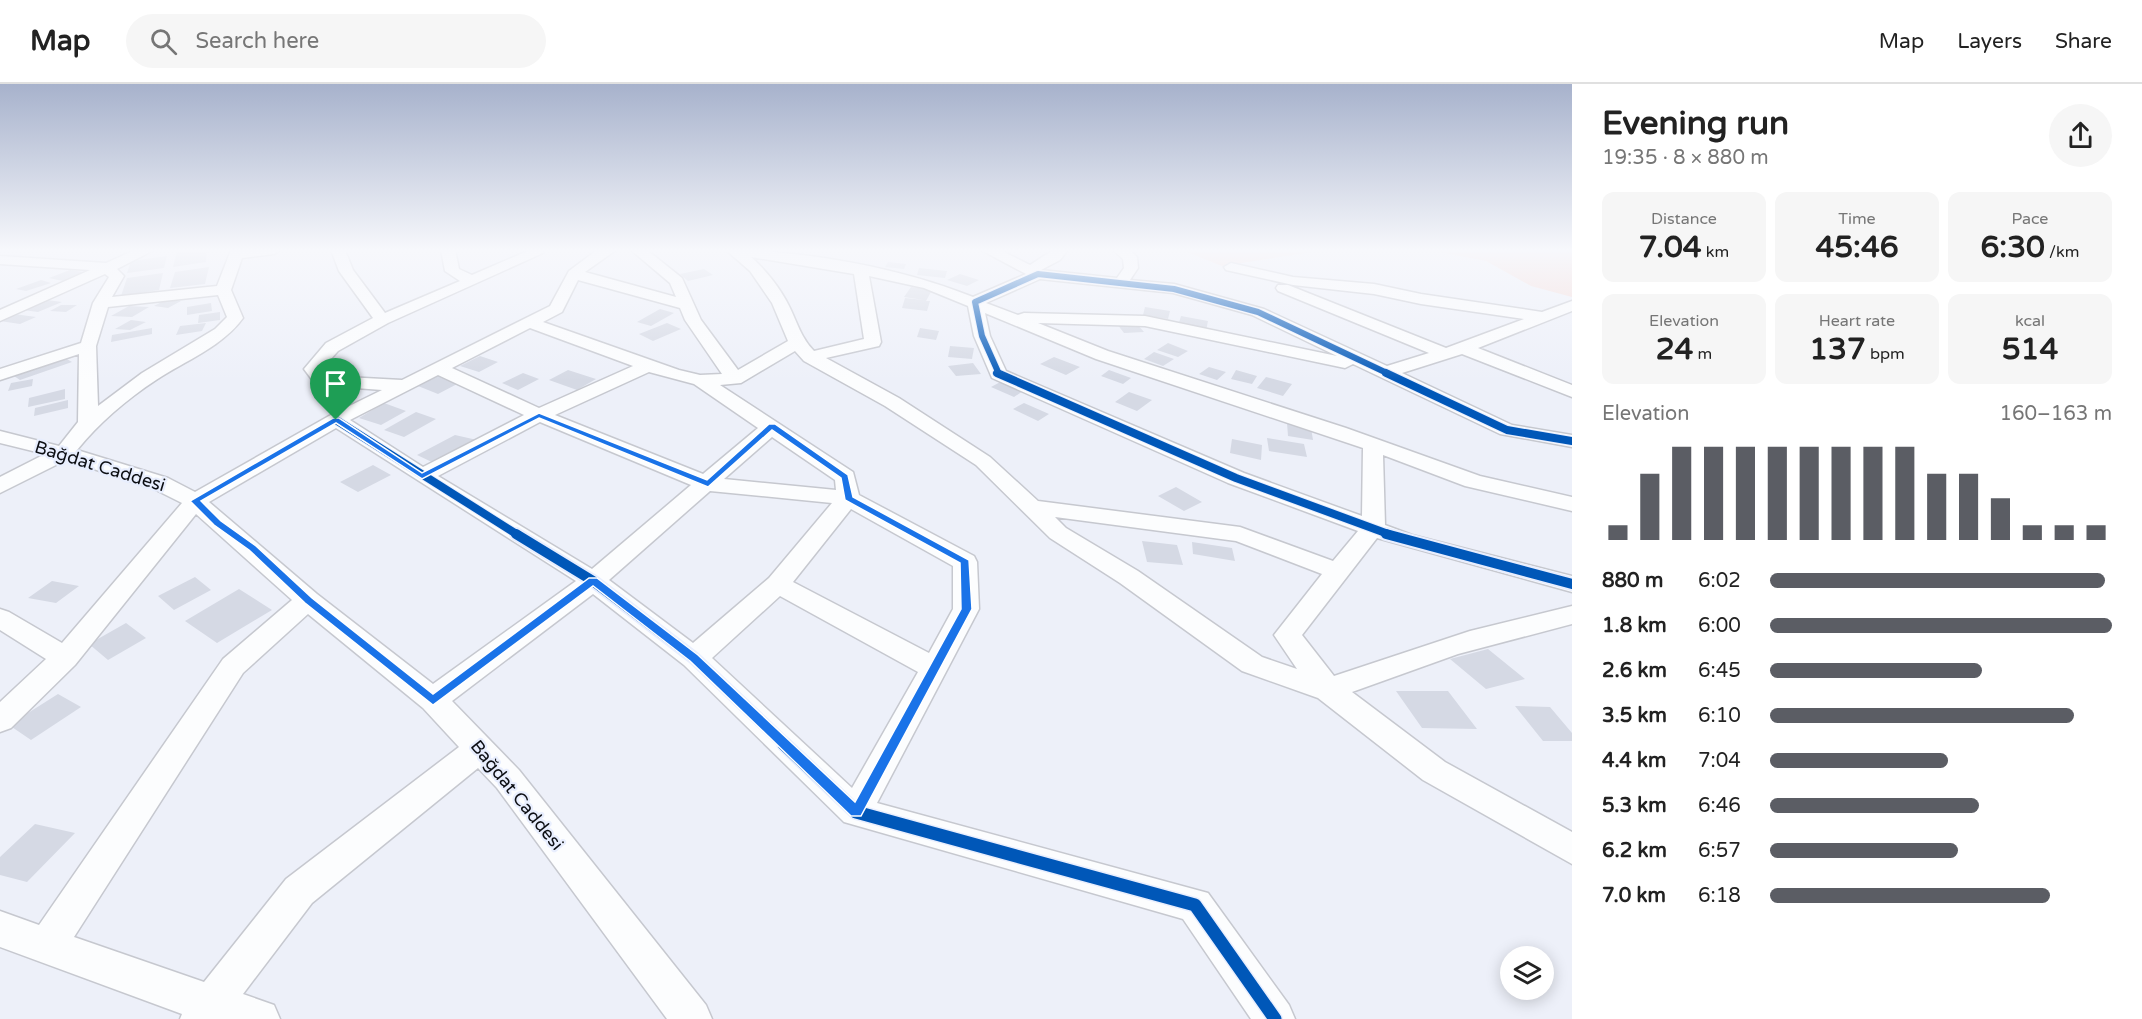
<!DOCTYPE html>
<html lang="en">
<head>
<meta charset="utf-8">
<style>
	body { margin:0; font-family:"Varela Round",sans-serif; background:#f6f6f6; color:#222; height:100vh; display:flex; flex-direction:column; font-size:22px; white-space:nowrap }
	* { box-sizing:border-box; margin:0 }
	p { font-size:20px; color:#767676 }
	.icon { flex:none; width:33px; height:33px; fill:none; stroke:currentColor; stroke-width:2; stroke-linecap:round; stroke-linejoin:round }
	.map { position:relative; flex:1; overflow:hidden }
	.drawer { display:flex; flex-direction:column; background:#fff; width:570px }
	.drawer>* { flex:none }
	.fabs { position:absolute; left:1500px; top:862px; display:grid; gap:12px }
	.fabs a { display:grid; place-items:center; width:54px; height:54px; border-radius:50%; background:#fff; box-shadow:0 3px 15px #0003; font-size:30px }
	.pin { position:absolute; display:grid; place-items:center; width:51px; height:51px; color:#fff; margin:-62px -26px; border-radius:50% 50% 50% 0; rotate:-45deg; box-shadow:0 0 6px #0007 }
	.pin .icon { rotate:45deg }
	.round { display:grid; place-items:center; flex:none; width:63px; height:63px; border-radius:32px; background:#f6f6f6 }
	.overview { display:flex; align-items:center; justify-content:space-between; height:102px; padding:0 30px }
	h1 { font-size:33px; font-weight:700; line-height:45px }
	.figures { display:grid; grid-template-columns:repeat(3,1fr); gap:9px; height:102px; padding:6px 30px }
	.figures div { display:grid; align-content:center; border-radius:12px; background:#f6f6f6; text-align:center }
	.figures b { font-size:30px; font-weight:700 }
	.figures small { font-size:16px; font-weight:400 }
	.figures p { font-size:16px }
	.chart { height:168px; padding:12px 30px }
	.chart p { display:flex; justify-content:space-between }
	.chart svg { width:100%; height:108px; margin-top:6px; stroke:#5b5d64; stroke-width:6 }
	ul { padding:0 30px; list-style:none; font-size:20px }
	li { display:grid; grid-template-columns:96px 72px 1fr; align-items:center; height:45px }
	li i { height:15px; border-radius:8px; background:#5b5d64 }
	header { display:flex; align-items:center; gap:36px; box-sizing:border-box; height:84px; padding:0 30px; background:#fff; border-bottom:2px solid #e0e0e0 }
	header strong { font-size:28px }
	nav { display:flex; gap:33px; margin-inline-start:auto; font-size:21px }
	.search { width:420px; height:54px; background:#f6f6f6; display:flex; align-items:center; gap:15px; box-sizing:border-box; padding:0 21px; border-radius:33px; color:#767676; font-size:22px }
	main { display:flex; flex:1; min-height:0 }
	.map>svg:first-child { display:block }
	.green { fill:#f5dad6 }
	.building { fill:#d5d9e4 }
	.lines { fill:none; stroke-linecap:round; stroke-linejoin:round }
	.minor-casing { stroke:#c6c8cf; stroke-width:3 }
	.minor { fill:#fcfdfe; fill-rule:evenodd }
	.cycleway-far3-casing { stroke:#e8eefe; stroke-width:8 }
	.cycleway-far2-casing { stroke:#e8eefe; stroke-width:10 }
	.cycleway-far1-casing { stroke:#e8eefe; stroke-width:14 }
	.cycleway-casing { stroke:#e8eefe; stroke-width:16 }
	.cycleway-far3 { stroke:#0057b8; stroke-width:6 }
	.cycleway-far2 { stroke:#0057b8; stroke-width:8 }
	.cycleway-far1 { stroke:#0057b8; stroke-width:10 }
	.cycleway { stroke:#0057b8; stroke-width:13 }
	.route { fill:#1a73e8; stroke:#fff; stroke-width:1.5; fill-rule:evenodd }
	.labels { text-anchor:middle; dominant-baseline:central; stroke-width:4.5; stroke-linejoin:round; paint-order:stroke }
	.street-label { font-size:18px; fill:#0c0e13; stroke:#e8eefe }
</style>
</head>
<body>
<header>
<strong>Map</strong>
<div class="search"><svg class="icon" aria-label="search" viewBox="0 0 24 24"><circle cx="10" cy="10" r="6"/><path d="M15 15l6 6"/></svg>Search here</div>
<nav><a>Map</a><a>Layers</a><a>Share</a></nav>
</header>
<main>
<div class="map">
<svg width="1572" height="935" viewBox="0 0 1572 935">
	<rect width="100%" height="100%" fill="#edf0f9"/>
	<path class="green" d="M 1182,166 L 1325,166 L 1222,182 Z
		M 1429,166 L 1572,166 L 1572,213 L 1531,202 L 1486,177 Z"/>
	<path class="building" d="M 182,166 L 207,166 L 206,178 L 173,183 L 177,167 Z
		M 167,172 L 164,184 L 127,189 L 131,177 Z
		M 888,178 L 906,180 L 904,185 L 885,183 Z
		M 209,183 L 205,200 L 170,204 L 175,188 Z
		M 919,184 L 947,187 L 945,194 L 917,191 Z
		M 704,185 L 713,191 L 688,197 L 680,190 Z
		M 70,186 L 84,188 L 63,197 L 49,194 Z
		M 163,189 L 159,206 L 121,212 L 127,194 Z
		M 960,190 L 979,196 L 967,202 L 947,196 Z
		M 41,196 L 51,199 L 26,207 L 16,205 Z
		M 911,203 L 932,206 L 926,217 L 930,217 L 927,227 L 902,224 L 905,214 L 924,216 L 904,213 Z
		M 167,215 L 181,217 L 168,224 L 154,222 Z
		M 47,216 L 62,218 L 38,228 L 23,226 Z
		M 211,219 L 212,227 L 187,231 L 187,223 Z
		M 61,221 L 77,221 L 66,228 L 50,227 Z
		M 129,222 L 149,223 L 132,233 L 111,232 Z
		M 1145,223 L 1170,227 L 1168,235 L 1143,231 Z
		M 660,225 L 674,229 L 651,242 L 637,238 Z
		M 220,228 L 220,236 L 198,239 L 199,231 Z
		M 14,230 L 36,233 L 20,240 L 0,237 Z
		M 1181,232 L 1208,237 L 1206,247 L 1178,242 Z
		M 131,236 L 146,238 L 130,246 L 115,245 Z
		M 206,239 L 202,247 L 176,251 L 180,242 Z
		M 667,239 L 681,245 L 653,257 L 639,250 Z
		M 1117,240 L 1137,240 L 1144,248 L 1124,249 Z
		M 152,244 L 152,250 L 111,258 L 112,251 Z
		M 920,244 L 939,247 L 936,256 L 917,253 Z
		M 1168,259 L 1188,267 L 1178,273 L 1157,266 Z
		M 950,262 L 974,264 L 972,275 L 948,273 Z
		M 1154,268 L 1174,275 L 1163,282 L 1144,275 Z
		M 480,272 L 498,278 L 479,288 L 460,282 Z
		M 1054,273 L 1080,283 L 1066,291 L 1040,280 Z
		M 65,274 L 72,278 L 20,296 L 14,292 Z
		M 973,279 L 981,290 L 956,292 L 948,282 Z
		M 1209,283 L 1226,288 L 1217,296 L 1199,290 Z
		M 568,286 L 596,295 L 577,306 L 549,296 Z
		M 1109,286 L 1131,294 L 1123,300 L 1101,292 Z
		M 1236,286 L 1257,292 L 1252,300 L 1231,295 Z
		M 523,289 L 539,295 L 518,306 L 502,299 Z
		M 440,291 L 459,299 L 438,310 L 418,302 Z
		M 1266,293 L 1292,300 L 1283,312 L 1257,304 Z
		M 33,295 L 32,302 L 8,307 L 11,299 Z
		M 1004,296 L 1026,305 L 1014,313 L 991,303 Z
		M 65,305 L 65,315 L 28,323 L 29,314 Z
		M 1129,308 L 1152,316 L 1137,327 L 1115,318 Z
		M 68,316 L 68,324 L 34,332 L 35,324 Z
		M 384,319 L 406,327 L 381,341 L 359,334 Z
		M 1024,319 L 1049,330 L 1038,337 L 1013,325 Z
		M 416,328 L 436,335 L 404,353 L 384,346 Z
		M 1287,339 L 1311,344 L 1313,356 L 1288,352 Z
		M 455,351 L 477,356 L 434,379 L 417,371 Z
		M 1267,354 L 1304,360 L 1307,373 L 1269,367 Z
		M 1232,355 L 1262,361 L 1261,376 L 1230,369 Z
		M 373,381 L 391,391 L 358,408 L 340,398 Z
		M 1176,403 L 1202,418 L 1184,427 L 1158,412 Z
		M 1142,457 L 1177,461 L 1183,481 L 1147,478 Z
		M 1192,458 L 1232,464 L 1235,477 L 1193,470 Z
		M 195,493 L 211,506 L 174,526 L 158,512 Z
		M 52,497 L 79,502 L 56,519 L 28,514 Z
		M 239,505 L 272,526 L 217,559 L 185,537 Z
		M 126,539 L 146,554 L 108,576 L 89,560 Z
		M 1488,565 L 1525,595 L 1486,605 L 1450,575 Z
		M 1396,607 L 1448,607 L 1477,645 L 1422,644 Z
		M 58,610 L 81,623 L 31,656 L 9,641 Z
		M 1515,622 L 1550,623 L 1572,649 L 1572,657 L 1543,657 Z
		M 35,740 L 75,749 L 27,798 L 0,791 L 0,773 Z"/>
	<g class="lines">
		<g class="minor-casing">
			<path id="minor" d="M 135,166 L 154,166 L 117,185 L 124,192 L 112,213 L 217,202 L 231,166 L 281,166 L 274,170 L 242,174 L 231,206 L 243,234 C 223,262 185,277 156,296 C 127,315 99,339 77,366 L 168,394 L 195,408 L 329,332 L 382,306 L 316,301 L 304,285 L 326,259 L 373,234 L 339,187 L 331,166 L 345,166 L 353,186 L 385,229 L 460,197 L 445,187 L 441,166 L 455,166 L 459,185 L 472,191 L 530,166 L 541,166 L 543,169 L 388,239 L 338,267 L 322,285 L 327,292 L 402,296 L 550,222 L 569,187 L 597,166 L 616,166 L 585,188 L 676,213 L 670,199 L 631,166 L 647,166 L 682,194 L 701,236 L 738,286 L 788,257 L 772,219 L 750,187 L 726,166 C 804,166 901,184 973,213 L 1026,190 L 981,166 L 1000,166 L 1030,181 L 1053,166 L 1068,166 L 1060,176 L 1041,186 L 1117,194 L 1124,184 L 1123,175 L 1113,166 L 1130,166 L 1137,173 L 1138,184 L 1130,196 L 1174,200 L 1264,225 L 1387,282 L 1429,269 L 1278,207 L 1276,204 L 1278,201 L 1288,201 L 1446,264 L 1524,235 L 1421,220 L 1374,210 L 1293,201 L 1226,186 L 1224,183 L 1231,179 L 1293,193 L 1374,200 L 1421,210 L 1542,228 L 1572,217 L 1572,227 L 1478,264 L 1572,301 L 1572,313 L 1462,270 L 1402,289 L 1512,341 L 1572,351 L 1572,363 L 1500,350 L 1353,280 L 1345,284 L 1145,242 L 1038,239 L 1108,267 L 1346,344 L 1480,392 L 1572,413 L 1572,427 L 1465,402 L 1383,371 L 1385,441 L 1412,451 L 1572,492 L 1572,508 L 1377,454 L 1302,551 L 1334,592 L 1470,547 L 1572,522 L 1572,540 L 1458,570 L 1352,608 L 1445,678 L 1572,748 L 1572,780 L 1423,696 L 1318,614 L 1242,587 L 1120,499 L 1050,454 L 976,381 L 885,322 L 804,277 L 795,267 L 741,299 L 720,301 L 853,388 L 859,411 L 974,472 L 977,478 L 979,525 L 877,719 L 1208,809 L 1289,921 L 1295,935 L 1251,935 L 1183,835 L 844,738 L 684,581 L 593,510 L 452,617 L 519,686 L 706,921 L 712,935 L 667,935 L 497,704 L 478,684 L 312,819 L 243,910 L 274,921 L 280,935 L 180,935 L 182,930 L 0,863 L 0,827 L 39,841 L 223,575 L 292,516 L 196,430 L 75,581 L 11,644 L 0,648 L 0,618 L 46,575 L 0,546 L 0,525 L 9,528 L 62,559 L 182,419 L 152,404 L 66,376 L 0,409 L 0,393 L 45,370 L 0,359 L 0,347 L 59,362 L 78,338 L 79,270 L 0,296 L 0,285 L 81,259 L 93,219 L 109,193 L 105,190 L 0,237 L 0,226 L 90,186 L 0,180 L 0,172 L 106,179 ZM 751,173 L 854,190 L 864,255 L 814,267 C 801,254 797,238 789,222 C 781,205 765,185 751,173 ZM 869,192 L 924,204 L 968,222 L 974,252 L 992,294 L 1228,399 L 1358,447 L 1333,477 L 1240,443 L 1038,417 L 990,373 L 899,314 L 826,274 L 879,262 L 881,258 ZM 1040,195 L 1173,209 L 1252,231 L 1337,272 L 1145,232 L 1024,229 L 1018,231 L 986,219 ZM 578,196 L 680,224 L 685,236 L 722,290 L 700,291 L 679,286 L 543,238 L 562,228 ZM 218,211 L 227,233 L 215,245 L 142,289 L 98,322 L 96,262 L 108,223 ZM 985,229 L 1096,275 L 1363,364 L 1362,432 L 1244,389 L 1006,287 L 990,252 ZM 530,244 L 633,282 L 539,324 L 452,284 ZM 649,288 L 694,300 L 758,344 L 703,390 L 555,331 ZM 438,291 L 524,331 L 423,383 L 350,336 ZM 540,338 L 691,401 L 592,485 L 438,392 ZM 336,344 L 576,497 L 433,600 L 317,510 L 209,418 ZM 772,353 L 835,396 L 836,406 L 724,395 ZM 710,407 L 832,419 L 769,494 L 693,559 L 609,496 ZM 851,425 L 953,482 L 953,525 L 929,569 L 793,498 ZM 1055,433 L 1236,457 L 1322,490 L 1274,551 L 1297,585 L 1262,573 L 1138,487 L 1066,444 ZM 780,512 L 918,588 L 852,704 L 712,574 ZM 308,530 L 423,624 L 459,663 L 286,795 L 204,898 L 74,853 L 243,589 Z"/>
		</g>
		<use href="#minor" class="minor"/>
		<g class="cycleway-far3-casing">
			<path id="cycleway-far3" d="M 999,290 L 982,252 L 975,218 L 1038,190 L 1174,205 L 1258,228 L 1389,290"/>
		</g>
		<g class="cycleway-far2-casing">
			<path id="cycleway-far2" d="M 997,289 L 1236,394 L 1391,451
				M 1386,289 L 1507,346 L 1572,357
				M 336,336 L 518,451"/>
		</g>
		<g class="cycleway-far1-casing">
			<path id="cycleway-far1" d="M 516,450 L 593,497 L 694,574 L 786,661
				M 1386,450 L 1572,500"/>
		</g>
		<g class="cycleway-casing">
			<path id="cycleway" d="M 784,660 L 856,728 L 1195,821 L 1275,935"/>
		</g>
		<use href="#cycleway-far3" class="cycleway-far3"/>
		<use href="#cycleway-far2" class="cycleway-far2"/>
		<use href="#cycleway-far1" class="cycleway-far1"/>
		<use href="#cycleway" class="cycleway"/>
	</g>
	<linearGradient id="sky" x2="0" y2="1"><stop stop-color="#a7b2cc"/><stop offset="0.56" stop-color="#f7f8fc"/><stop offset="1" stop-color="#f7f8fc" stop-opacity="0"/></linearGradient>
	<rect width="1572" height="297" fill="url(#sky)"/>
	<path class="route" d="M 539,329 L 707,396 L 769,340 L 775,340 L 848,391 L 853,413 L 969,476 L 972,525 L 861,732 L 851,732 L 690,577 L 593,502 L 433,621 L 305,519 L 249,466 L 214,441 L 190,417 L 333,334 L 339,334 L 422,389 ZM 539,334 L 708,403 L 772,346 L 841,394 L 845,416 L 960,479 L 961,525 L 855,718 L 698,571 L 597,494 L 589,494 L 433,610 L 312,514 L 256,462 L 221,437 L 201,417 L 336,339 L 422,395 Z"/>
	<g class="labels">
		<g class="street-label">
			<text transform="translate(100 382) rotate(17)">Bağdat Caddesi</text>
			<text transform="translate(517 711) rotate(51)">Bağdat Caddesi</text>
		</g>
	</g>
</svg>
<div class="fabs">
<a><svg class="icon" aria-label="layers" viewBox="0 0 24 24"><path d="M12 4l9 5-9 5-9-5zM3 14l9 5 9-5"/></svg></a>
</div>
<div class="pin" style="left:336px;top:336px;background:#1e9e55"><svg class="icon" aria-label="arrive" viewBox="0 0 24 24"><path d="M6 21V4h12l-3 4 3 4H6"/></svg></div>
</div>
<section class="drawer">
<div class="overview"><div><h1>Evening run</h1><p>19:35 · 8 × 880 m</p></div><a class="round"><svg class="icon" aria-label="share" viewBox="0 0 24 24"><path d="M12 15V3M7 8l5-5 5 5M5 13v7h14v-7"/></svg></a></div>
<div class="figures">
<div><p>Distance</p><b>7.04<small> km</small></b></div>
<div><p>Time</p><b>45:46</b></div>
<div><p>Pace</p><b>6:30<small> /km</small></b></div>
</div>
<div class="figures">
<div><p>Elevation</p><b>24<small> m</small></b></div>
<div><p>Heart rate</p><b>137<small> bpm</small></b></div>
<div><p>kcal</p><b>514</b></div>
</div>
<div class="chart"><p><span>Elevation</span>160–163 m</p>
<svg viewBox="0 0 160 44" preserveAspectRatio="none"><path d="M5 44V38M15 44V17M25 44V6M35 44V6M45 44V6M55 44V6M65 44V6M75 44V6M85 44V6M95 44V6M105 44V17M115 44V17M125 44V27M135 44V38M145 44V38M155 44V38"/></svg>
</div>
<ul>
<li><b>880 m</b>6:02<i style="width:98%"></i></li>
<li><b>1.8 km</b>6:00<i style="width:100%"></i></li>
<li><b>2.6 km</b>6:45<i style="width:62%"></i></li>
<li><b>3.5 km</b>6:10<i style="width:89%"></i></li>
<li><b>4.4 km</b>7:04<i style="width:52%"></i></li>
<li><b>5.3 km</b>6:46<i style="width:61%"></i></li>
<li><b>6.2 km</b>6:57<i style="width:55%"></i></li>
<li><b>7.0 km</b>6:18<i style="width:82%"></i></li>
</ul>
</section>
</main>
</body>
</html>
